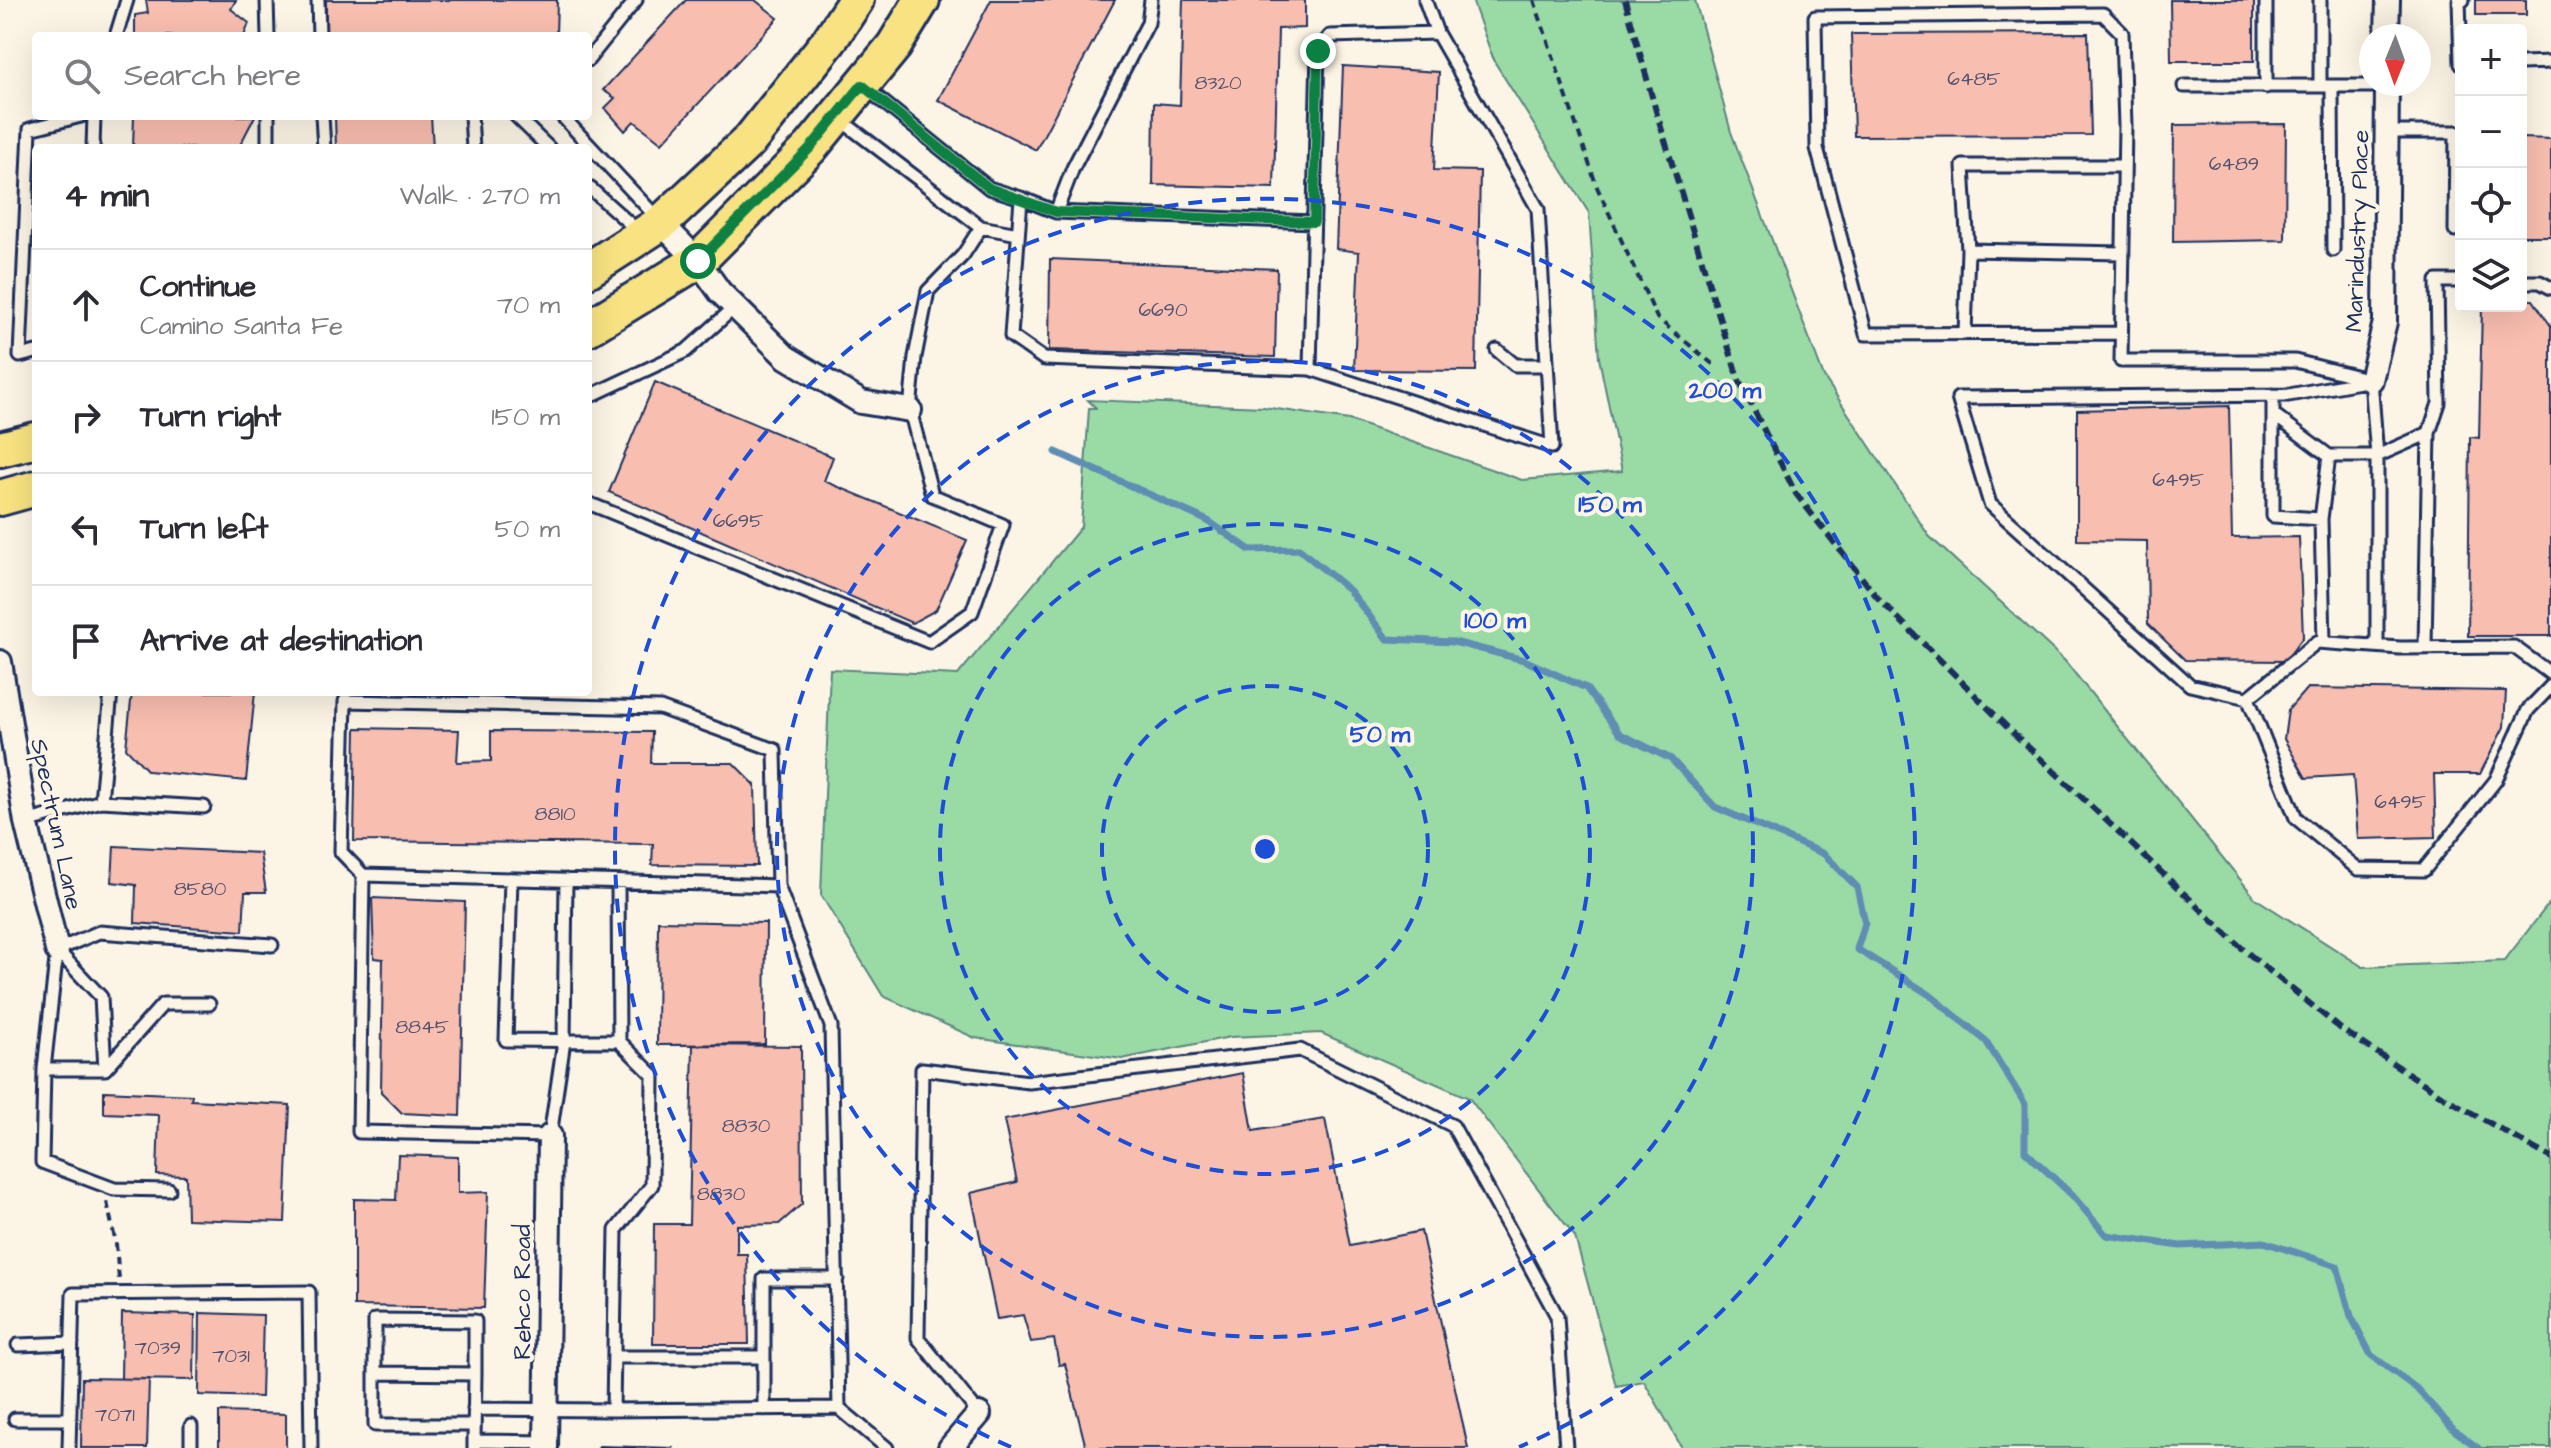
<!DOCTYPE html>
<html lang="en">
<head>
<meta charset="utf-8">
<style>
  :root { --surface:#fff; --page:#f2f2f3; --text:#2b2b33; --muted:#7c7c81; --line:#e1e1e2 }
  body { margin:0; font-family:"Architects Daughter",sans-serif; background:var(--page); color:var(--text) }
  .controls { position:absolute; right:24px; top:24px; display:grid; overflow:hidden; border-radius:8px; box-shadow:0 8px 32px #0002 }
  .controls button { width:72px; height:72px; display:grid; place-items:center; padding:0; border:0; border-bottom:2px solid var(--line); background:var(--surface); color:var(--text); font:40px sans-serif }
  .compass { position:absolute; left:2359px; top:24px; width:72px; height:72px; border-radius:50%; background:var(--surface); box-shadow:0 8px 32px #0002; rotate:181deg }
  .stop { position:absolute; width:24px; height:24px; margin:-18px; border:6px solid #0b8043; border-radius:50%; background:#fff }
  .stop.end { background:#0b8043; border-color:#fff; box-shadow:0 2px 8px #0008 }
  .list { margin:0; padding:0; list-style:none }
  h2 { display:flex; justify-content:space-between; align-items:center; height:104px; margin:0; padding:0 32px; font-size:34px }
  h2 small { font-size:26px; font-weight:400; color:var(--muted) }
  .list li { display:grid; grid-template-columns:52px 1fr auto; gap:24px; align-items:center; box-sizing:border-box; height:112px; padding:0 32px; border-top:2px solid var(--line) }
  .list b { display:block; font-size:30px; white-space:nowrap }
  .list p { margin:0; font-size:26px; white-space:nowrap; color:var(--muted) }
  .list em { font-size:26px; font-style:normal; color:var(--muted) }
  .icon { flex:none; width:44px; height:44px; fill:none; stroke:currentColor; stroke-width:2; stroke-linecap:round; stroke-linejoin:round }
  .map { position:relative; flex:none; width:2551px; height:1448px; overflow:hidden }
  .search { position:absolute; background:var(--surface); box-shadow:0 8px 32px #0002; left:32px; top:32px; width:560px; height:88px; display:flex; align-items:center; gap:20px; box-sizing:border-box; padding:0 28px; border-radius:8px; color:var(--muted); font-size:30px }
  .panel { position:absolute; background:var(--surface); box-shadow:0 8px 32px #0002; left:32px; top:144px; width:560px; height:552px; border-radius:8px }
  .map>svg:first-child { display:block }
  .green { fill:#9adaa4; stroke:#5a8481; stroke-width:2 }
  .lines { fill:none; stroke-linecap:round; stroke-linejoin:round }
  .stream { stroke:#5e8db3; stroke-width:7 }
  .building { fill:#f8beaf; stroke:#1b2f5e; stroke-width:2 }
  .service-casing { stroke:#1b2f5e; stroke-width:17 }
  .minor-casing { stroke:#1b2f5e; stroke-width:28 }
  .primary-casing { stroke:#1b2f5e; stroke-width:40 }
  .path { stroke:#1b2f5e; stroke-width:4; stroke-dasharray:8 6; stroke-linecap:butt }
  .service { stroke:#fcf5e5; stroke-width:11 }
  .minor { stroke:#fcf5e5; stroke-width:22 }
  .primary { stroke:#f8e281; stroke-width:34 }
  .rail { stroke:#1b2f5e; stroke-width:6; stroke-dasharray:12 6; stroke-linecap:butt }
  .route { stroke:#0b8043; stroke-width:10 }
  .ring { fill:none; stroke:#1d4ed8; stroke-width:4; stroke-dasharray:14 10 }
  .labels { text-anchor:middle; stroke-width:8; stroke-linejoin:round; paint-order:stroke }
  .number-label { font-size:20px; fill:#525372 }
  .street-label { font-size:24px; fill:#1b2f5e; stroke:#fcf5e5 }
  .centre { fill:#1d4ed8; stroke:#fcf5e5; stroke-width:4 }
  .ring-label { font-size:24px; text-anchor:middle; font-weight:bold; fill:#1d4ed8; stroke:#fcf5e5; stroke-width:8; stroke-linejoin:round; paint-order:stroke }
</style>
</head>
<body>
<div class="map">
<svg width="2551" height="1448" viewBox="0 0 2551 1448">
  <rect width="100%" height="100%" fill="#fcf5e5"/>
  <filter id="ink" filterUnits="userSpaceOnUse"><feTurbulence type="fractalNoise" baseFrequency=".0125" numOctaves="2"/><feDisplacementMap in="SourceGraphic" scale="16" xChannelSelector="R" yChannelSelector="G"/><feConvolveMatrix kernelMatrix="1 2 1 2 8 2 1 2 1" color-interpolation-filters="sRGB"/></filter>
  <g filter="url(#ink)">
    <path class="green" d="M1472,0H1695L1731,132L1824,377L1929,536L2065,661L2255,898L2363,967L2504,961L2551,901V1448H1682L1644,1381L1616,1386L1575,1237L1469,1098L1321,1033L1230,1037L1122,1059L975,1038L883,996L821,895L830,669L958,675L1081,527L1089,408H1096L1088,400L1264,407L1349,420L1522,480L1622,471L1599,358L1589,213L1494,61Z"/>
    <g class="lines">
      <path class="stream" d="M1056,452L1208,521L1250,550L1299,549L1350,591L1387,639L1454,642L1524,660L1586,688L1620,734L1671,759L1715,807L1824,854L1857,887L1865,923L1857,949L1930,995L1986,1041L2025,1104V1151L2072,1195L2106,1235L2180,1246L2264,1242L2337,1266L2351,1316L2371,1355L2416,1388L2454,1430L2478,1448"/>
    </g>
    <path class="building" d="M146,0H236L231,9L249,23L244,36H135V15L148,13Z
      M326,0H557L556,36H326Z
      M686,0H755L778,18L662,143L634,121L625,131L605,108L615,98L603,90Z
      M991,0H1115L1036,150L938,100Z
      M1183,0H1305V28L1278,29L1274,188L1153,185L1154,103L1180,105Z
      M2170,0H2254V61H2171Z
      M2476,0H2526V15H2476Z
      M2088,33L2091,135L1854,136L1851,34Z
      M1343,66L1439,72L1434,170L1480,171L1476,371L1354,370L1359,252L1336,249Z
      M134,116H255L240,145L246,148H133Z
      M335,116H431L433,148H336Z
      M2286,124L2285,240L2173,242L2174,125Z
      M2521,138L2551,139V236H2521Z
      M1050,259L1277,269L1275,357L1049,350Z
      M2521,300H2533L2551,326V636H2468L2470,437L2479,438L2482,306H2521Z
      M655,382L833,457L824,481L967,540L936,610L912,623L609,492Z
      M2229,406L2232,538L2299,537L2303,637L2285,661L2185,660L2148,624L2147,541L2077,540V410Z
      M2307,688L2506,691L2504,727L2480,774H2434L2436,837L2358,839L2353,775L2306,778L2284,739L2288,710Z
      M132,692H255L246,781L148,771L126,748Z
      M356,728L459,730L457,762L491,761V731L652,732L651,763H733L755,785L757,866L652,865L653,844L354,841Z
      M114,846L260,853L266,892H245L243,931L135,923L136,885L112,882Z
      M372,898L465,902L460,1116L402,1113L381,1092L383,959L374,958Z
      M658,921L766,923L765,1044L657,1045Z
      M693,1045L801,1046L802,1204L779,1224L737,1225V1254H747L749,1344H653L654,1224H689Z
      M1243,1073L1253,1131L1325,1119L1350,1246L1421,1231L1468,1448H1086L1065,1364L1059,1365L1054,1339L1031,1342L1023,1315L997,1319L971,1193L1017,1182L1004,1120Z
      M104,1091L192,1095L191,1100L290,1105L285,1222L187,1219L186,1176L157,1175L159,1115L104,1113Z
      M398,1155L458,1157V1193L488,1192L484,1308L354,1306V1199L396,1200Z
      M122,1313L195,1315L194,1380L121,1379Z
      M200,1313L263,1315L261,1397L199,1395Z
      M82,1378L149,1379L147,1448H81Z
      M219,1412L286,1414V1448H219Z
      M599,1446L674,1448H598Z"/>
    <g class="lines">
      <g class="service-casing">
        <path id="service" d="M267,0L268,36
          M318,0L319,36
          M1151,0L1148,23L1073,168L1056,212L1021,198L1011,336L1044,359L1310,369
          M1425,0L1437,33L1538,209L1552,447L1310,369L1318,51L1330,36L1437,33
          M116,36L127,0
          M588,60L636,0
          M2521,63L2551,62
          M2461,64L2459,0H2463
          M2184,86H2387
          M2320,86V0
          M2266,87V0
          M2332,87L2333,250
          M866,88L989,188L1021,198
          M268,116V148
          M322,116L324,148
          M471,116L473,148
          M516,116L549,148
          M562,116L660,221
          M838,118L981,227
          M2387,132H2456L2455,230
          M93,148L94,116
          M588,191L591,189L638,231
          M1056,212L1314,222
          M1968,250L1963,166H2124
          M2521,282H2540L2551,288
          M1965,333L1968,250L2122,253
          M2121,333L1866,334L1817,148L1815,17L2103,14L2122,33L2125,126L2121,361H2295L2371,380
          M1497,350L1515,365H1547
          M36,352L20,356L30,129L81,116
          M2371,380L2377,456L2429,433L2439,403L2437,281H2461
          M2366,381L2289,395L1958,398L1990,504L2190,685L2248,698L2296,818L2358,869L2424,870L2496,780L2528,710L2551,686
          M2273,395V516L2321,519L2324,642
          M588,397L686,351L735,307
          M2273,414L2329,456H2377V646
          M588,503L929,642L972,612L1003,525L932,495L910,410L915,357L928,291L963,255L981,227L1018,234
          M2321,519L2329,456
          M2425,647L2429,433
          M2248,698L2317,642L2400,648L2514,647L2551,674
          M101,801L111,692
          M26,822L101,801L204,807
          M363,875L359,1132L550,1136L564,1041L566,880
          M511,879L506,1040L619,1041L618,882
          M778,886L363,875L341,852L345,701L660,708L775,750L778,886L831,1026L839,1408L887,1448
          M57,950L101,997L105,1069H44L42,1162L114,1189L169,1190
          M57,950L99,932L272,945
          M619,1041L653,1075L652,1185L616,1230L613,1410L839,1408
          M44,1069L57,950
          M105,1069L163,1004H209
          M18,1345L72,1343
          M614,1357H764V1409
          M764,1357V1279H837
          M375,1373V1425H474
          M474,1409L613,1410
          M979,1414L918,1338L922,1069L1029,1082L1300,1050L1453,1126L1557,1316L1566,1448
          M15,1419H70
          M474,1441L475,1374L375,1373V1320L475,1321V1374
          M69,1448L73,1294L309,1292L311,1448
          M191,1448V1426
          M474,1448V1441L546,1442"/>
      </g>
      <g class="minor-casing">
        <path id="minor" d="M2387,36L2388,0
          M661,223L698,261L720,292L786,357L861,402L910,410
          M2371,380L2385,322L2387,84
          M0,662L26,822L57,950
          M546,1448L550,1136
          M950,1448L979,1414"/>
      </g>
      <g class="primary-casing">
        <path id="primary" d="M588,270L661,223L750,140L829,41L856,0
          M588,328L698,261L811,147L894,46L922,0
          M0,449L36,440
          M0,498L36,488"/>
      </g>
      <path class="path" d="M1534,0L1597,187L1657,318L1715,366
        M107,1202L116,1244L119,1280"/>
      <use href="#service" class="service"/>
      <use href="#minor" class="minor"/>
      <use href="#primary" class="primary"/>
      <path class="rail" d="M1625,0L1656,111L1738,378L1796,494L1877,597L2008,728L2244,950L2341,1029L2444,1097L2551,1158"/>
    </g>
  </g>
  <g class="lines" filter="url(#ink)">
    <path class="route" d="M698,261L811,147L862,85L989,188L1056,212L1314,222L1318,51"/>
  </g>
  <g class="ring">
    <circle cx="1265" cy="849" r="163"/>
    <circle cx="1265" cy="849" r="325"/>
    <circle cx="1265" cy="849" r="488"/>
    <path d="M1011 1447A650 650 0 1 1 1519 1447"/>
  </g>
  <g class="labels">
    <g class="number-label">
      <text x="1974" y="85">6485</text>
      <text x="1218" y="89">8320</text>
      <text x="2234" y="170">6489</text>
      <text x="1163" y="316">6690</text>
      <text x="2178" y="486">6495</text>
      <text x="738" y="527">6695</text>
      <text x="2400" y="808">6495</text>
      <text x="555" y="820">8810</text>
      <text x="200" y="895">8580</text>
      <text x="422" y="1033">8845</text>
      <text x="746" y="1132">8830</text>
      <text x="721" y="1200">8830</text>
      <text x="158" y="1354">7039</text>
      <text x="231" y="1362">7031</text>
      <text x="115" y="1421">7071</text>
    </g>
    <g class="street-label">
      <text transform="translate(2357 231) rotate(-88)" y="8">Marindustry Place</text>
      <text transform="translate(57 824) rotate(78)" y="8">Spectrum Lane</text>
      <text transform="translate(522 1292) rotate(-90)" y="8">Rehco Road</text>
    </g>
  </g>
  <circle cx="1265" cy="849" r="12" class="centre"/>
  <g class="ring-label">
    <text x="1725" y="398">200 m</text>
    <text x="1610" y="512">150 m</text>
    <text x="1495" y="628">100 m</text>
    <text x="1380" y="742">50 m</text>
  </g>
</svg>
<div class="controls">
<button>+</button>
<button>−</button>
<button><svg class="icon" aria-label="locate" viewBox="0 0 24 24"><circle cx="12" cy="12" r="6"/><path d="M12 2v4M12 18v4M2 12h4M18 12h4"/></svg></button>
<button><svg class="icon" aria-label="layers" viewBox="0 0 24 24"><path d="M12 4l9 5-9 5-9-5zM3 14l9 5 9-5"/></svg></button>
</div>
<svg class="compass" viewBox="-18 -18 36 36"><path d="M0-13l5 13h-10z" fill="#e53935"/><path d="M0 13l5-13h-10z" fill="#7c7c81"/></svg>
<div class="stop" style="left:698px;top:261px"></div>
<div class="stop end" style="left:1318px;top:51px"></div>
<div class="search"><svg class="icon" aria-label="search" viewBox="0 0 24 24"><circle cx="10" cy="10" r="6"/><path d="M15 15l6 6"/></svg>Search here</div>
<section class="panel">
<h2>4 min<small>Walk · 270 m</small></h2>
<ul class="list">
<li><svg class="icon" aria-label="ahead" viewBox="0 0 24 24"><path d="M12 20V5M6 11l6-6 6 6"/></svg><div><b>Continue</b><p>Camino Santa Fe</p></div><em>70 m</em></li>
<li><svg class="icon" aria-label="right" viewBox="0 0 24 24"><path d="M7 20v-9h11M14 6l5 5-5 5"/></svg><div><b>Turn right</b></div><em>150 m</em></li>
<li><svg class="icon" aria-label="left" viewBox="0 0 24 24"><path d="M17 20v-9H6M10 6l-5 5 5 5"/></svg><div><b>Turn left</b></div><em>50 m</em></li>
<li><svg class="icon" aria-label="arrive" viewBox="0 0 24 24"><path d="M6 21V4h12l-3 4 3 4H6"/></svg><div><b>Arrive at destination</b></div></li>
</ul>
</section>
</div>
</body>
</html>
